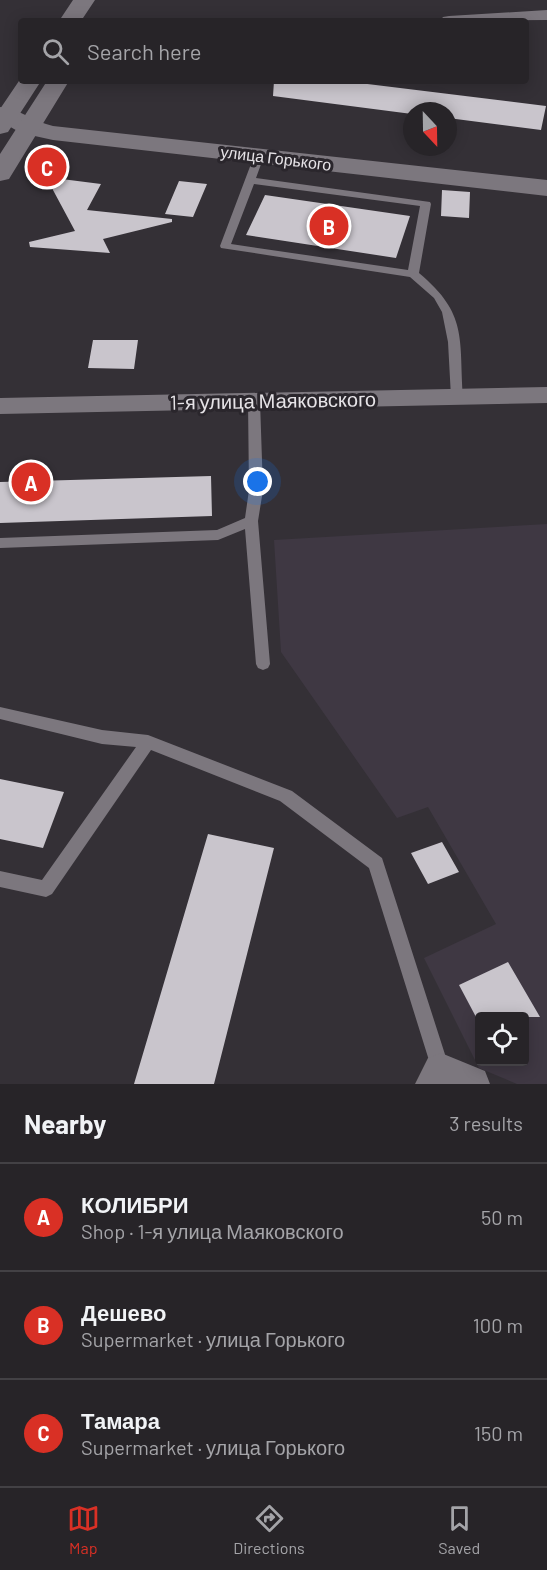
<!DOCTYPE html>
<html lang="en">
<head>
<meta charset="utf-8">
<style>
  :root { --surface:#272428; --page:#2f2c30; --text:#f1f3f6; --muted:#a4a4a8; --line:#434145; --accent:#d93025 }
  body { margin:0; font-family:Barlow,sans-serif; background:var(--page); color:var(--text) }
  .controls { position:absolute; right:18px; bottom:18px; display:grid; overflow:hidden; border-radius:6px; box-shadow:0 3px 15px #0003 }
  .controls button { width:54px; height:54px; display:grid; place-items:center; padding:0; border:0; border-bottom:2px solid var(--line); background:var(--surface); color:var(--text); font:30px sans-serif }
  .compass { position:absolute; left:403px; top:102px; width:54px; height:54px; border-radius:50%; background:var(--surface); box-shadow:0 3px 15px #0003; rotate:158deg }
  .you { position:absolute; left:258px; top:482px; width:21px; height:21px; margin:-15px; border:4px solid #fff; border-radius:50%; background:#1a73e8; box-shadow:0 0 0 9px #1a73e833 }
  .badge { display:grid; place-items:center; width:39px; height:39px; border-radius:50%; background:var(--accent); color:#fff; font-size:20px; font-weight:700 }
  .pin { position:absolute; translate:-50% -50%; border:3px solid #fff; box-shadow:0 2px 6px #0006 }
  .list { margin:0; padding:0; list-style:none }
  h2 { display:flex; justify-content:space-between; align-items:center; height:78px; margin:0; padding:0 24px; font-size:26px }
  h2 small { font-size:20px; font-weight:400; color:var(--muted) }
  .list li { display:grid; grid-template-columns:39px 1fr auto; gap:18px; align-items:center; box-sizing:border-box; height:108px; padding:0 24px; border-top:2px solid var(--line) }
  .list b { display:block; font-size:22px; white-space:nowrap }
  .list p { margin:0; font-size:20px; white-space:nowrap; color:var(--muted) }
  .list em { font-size:20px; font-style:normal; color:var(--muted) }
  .icon { flex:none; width:33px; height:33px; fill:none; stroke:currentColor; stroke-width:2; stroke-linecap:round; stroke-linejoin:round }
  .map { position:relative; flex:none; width:547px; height:1084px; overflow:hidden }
  .search { position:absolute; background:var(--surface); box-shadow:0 3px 15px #0003; left:18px; right:18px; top:18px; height:66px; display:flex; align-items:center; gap:15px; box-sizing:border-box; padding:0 21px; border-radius:6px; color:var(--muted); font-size:22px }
  .sheet { height:402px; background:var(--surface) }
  nav { display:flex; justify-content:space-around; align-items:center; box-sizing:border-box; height:84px; border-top:2px solid var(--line); background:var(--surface); font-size:16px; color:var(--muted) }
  nav a { display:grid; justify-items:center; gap:3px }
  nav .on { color:var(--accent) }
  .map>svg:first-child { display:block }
  .built { fill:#3f3843; fill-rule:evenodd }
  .building { fill:#c9c5cc }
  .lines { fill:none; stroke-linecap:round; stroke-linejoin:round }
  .service { fill:#7c777e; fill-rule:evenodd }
  .minor { fill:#7c777e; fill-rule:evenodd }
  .tertiary { fill:#7c777e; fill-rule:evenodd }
  .secondary { fill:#7c777e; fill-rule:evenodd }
  .labels { text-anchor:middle; stroke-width:6; stroke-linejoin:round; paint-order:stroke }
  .far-street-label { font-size:16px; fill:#e6e3e7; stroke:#2a262c }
  .street-label { font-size:20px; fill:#e6e3e7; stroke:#2a262c }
</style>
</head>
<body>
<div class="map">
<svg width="547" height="1084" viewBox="0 0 547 1084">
  <rect width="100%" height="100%" fill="#343036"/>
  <path class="built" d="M547,524V1084H517L479,1068L424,958L496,924L428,807L397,818L281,652L274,540ZM480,1017H524V1062H480Z"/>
  <path class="building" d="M274,81H343L546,106L541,130L448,118V111H412V114L273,96Z
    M46,177L101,184L87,210L172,219V222L103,239L110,253L30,247L29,242L75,231Z
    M179,181L207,184L193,217L165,214Z
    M442,190L470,192L469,218L441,216Z
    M265,195L410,216L396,258L246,235Z
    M93,340H138L134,369L88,368Z
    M211,476L212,516L0,523V482Z
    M0,779L64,792L43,848L0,839Z
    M208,834L274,848L214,1084H134Z
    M442,842L459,872L428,884L411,853Z
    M508,962L540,1017H476L459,985Z"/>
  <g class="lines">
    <path class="service" d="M259,153L264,156L256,178L430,202L431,204L419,273C468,314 459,338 463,397L461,400L457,401L451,397L448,342L442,312L434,298L410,277L221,248L220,246L254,156ZM254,184L420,206L408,270L231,244Z
      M254,397L260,401L263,490L258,521L270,664L268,668L263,670L258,668L256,664L245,529L218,540L0,548V538L217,530L245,518L249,490L248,401Z
      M0,707L102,730L148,735L292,791L382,858L450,1070L447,1076L441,1079L435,1076L432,1070L369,868L280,801L151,750L52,894L46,897L0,887V871L42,880L136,747L102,744L0,719Z"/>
    <path class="minor" d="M547,10V20L440,21L443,17L449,16Z
      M547,387V403L0,414V398Z
      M441,1053L485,1071L490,1084H415L428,1058Z"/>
    <path class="tertiary" d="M0,107C20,109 34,122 53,126L547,180V196L53,140L21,133L0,121Z"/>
    <path class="secondary" d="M73,0H95L81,21H59Z
      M21,78V81H41L8,132L0,134V109Z
      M47,81H69L9,179L0,181V154Z"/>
  </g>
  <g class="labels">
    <g class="far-street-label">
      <text transform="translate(276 158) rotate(7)" y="6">улица Горького</text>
    </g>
    <g class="street-label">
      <text transform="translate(273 401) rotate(-1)" y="7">1-я улица Маяковского</text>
    </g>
  </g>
</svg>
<div class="controls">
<button><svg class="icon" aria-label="locate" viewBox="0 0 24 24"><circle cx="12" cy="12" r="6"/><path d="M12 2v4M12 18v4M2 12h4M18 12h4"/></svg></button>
</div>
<svg class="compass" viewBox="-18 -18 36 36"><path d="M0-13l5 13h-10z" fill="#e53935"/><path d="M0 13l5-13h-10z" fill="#a4a4a8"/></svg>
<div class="you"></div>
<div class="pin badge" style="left:31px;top:482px">A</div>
<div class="pin badge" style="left:329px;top:226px">B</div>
<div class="pin badge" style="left:47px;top:167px">C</div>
<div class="search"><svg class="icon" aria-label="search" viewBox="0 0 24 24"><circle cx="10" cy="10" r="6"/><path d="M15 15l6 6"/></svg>Search here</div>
</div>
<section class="sheet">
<h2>Nearby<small>3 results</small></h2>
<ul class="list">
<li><span class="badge">A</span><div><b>КОЛИБРИ</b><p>Shop · 1-я улица Маяковского</p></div><em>50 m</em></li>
<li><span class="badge">B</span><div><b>Дешево</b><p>Supermarket · улица Горького</p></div><em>100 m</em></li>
<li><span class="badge">C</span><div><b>Тамара</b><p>Supermarket · улица Горького</p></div><em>150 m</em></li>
</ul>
</section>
<nav>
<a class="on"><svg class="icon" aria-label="map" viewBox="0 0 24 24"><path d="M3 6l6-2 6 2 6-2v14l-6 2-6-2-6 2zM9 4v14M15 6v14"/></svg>Map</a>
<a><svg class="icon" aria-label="directions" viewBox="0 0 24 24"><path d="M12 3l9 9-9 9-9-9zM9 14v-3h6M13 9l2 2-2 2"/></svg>Directions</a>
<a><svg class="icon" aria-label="saved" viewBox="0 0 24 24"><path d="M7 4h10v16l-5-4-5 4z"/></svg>Saved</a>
</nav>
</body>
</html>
